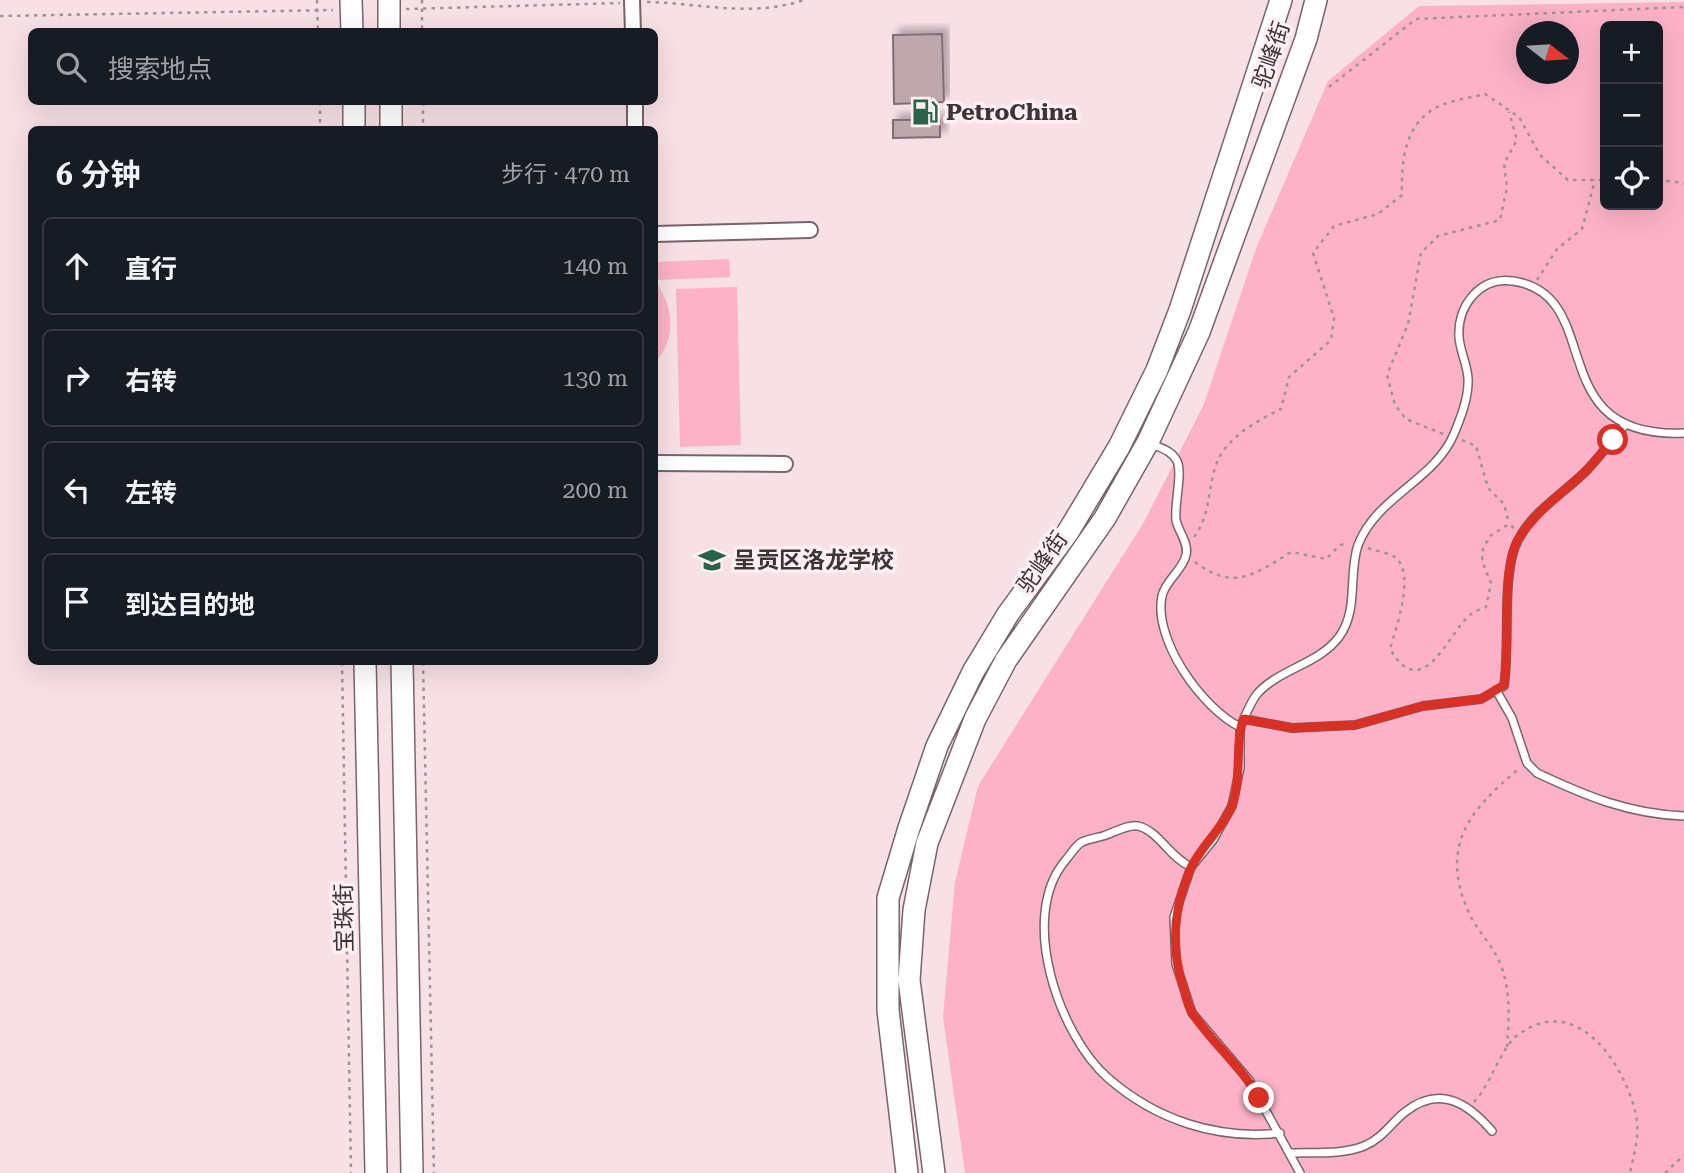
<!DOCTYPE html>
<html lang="zh">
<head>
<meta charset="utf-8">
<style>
  :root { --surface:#171b24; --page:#242831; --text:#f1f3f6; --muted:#9ea1a6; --line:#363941 }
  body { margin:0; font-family:"Roboto Serif","Noto Sans SC",serif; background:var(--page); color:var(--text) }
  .controls { position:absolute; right:21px; top:21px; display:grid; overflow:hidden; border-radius:10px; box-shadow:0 7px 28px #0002 }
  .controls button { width:63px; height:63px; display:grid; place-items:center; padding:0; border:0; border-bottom:2px solid var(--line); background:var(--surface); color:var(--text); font:35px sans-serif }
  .compass { position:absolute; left:1516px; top:21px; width:63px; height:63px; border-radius:50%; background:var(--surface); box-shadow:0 7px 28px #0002; rotate:107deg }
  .stop { position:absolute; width:21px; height:21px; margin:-16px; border:5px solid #d93025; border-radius:50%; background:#fff }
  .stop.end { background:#d93025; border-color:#fff; box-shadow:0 2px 7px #0008 }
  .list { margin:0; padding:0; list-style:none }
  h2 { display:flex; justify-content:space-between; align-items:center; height:91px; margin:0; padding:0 28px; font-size:30px }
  h2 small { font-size:23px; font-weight:400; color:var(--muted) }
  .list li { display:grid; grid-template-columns:46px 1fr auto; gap:21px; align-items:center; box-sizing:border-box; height:98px; margin:0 14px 14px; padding:0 14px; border:2px solid var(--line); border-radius:10px }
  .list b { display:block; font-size:26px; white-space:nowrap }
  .list em { font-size:23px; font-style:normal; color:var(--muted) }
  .icon { flex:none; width:38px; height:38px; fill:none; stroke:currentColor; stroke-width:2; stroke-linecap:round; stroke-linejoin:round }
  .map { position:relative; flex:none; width:1684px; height:1173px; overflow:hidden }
  .search { position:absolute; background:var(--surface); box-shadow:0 7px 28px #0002; left:28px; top:28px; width:630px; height:77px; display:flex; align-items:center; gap:18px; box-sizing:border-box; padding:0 24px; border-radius:10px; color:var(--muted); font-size:26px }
  .panel { position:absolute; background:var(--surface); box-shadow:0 7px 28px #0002; left:28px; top:126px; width:630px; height:539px; border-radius:10px }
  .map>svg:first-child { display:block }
  .green { fill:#fdb2c8; fill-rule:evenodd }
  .building { fill:#bea8ae; stroke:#816d72; stroke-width:2; filter:url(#shadow) }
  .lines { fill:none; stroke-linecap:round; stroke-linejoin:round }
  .lane-casing { stroke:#786469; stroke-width:10 }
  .street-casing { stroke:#786469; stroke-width:18 }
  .secondary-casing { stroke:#786469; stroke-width:24 }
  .path { stroke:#a29195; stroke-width:2.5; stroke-dasharray:3.5 5; stroke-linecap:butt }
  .lane { stroke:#fff; stroke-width:7 }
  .street { stroke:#fff; stroke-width:14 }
  .secondary { stroke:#fff; stroke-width:21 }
  .route { stroke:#d93025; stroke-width:9 }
  .labels { text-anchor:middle; stroke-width:7; stroke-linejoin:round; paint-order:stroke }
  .street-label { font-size:23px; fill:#3d3436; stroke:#fef0f3 }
  .poi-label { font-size:23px; font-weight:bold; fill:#3d3436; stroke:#fef0f3; text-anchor:start }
</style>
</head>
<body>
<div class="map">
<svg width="1684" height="1173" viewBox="0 0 1684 1173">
  <defs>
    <filter id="shadow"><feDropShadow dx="6" dy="-6" stdDeviation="3.5" flood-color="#0004"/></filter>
  </defs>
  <rect width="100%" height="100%" fill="#f7e0e6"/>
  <path class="green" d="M1684,2V1173H965L943,1017L955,882L978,786L1144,522L1204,404L1257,246L1328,81L1419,6ZM1605,26H1658V205H1605ZM1526,32H1568V74H1526Z
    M729,259L730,277L655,280V262Z
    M655,281C674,307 677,338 655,363Z
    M737,287L741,445L680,447L676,289Z"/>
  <path class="building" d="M942,34L944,102L894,104L893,35Z
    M893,120H940V137L893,138Z"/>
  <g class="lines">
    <g class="lane-casing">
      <path id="lane" d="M1152,444C1161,448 1172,451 1177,461C1183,473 1174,504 1176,520C1178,531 1189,543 1186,555C1183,570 1165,581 1162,596C1153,640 1202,708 1240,727V768L1232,806L1213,840L1191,867L1174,917L1176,964L1192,1013L1249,1080L1300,1173
        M1496,690L1512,718L1527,763L1537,773C1586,796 1629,814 1684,816
        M1244,719L1292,728L1355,725L1423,706L1481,699L1504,686C1510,646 1502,582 1515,547C1528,513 1564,494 1588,469C1601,455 1613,439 1626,424
        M1240,727C1245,717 1250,703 1257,694C1279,669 1319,664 1339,637C1359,610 1348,574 1358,545C1377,496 1434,481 1454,434C1461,417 1469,397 1468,378C1467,364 1460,351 1459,337C1457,306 1480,276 1513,281C1608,295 1539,439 1684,433
        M1191,867C1169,857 1159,831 1138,826C1128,824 1113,833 1103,836C1096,838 1088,839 1082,842C1076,845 1070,855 1065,861C1018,917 1059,1035 1108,1078C1156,1120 1217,1140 1280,1133
        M1289,1153C1313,1152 1342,1155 1364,1146C1382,1139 1391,1123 1405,1112C1439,1085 1467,1102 1492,1131"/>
    </g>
    <g class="street-casing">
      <path id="street" d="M632,0L633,32
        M635,102V130
        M654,234L810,230
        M654,463L785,464"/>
    </g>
    <g class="secondary-casing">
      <path id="secondary" d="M351,0L352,32
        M389,0V32
        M354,102V130
        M391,102V130
        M365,662L376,1173
        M402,662L412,1173
        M907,1173L888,1010V898L909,828L937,746L973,672L1008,614L1068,532L1119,447L1157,370L1180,310L1281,0
        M934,1173L909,980L914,910L927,843L975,719L1006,660L1105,518L1148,442L1199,332L1306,39L1316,0"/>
    </g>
    <path class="path" d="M317,0L318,32
      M422,0V32
      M647,2C701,3 750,18 804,0
      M406,9L620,3
      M0,16L333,10
      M1329,87L1416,19L1684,7
      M320,102V130
      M423,102V130
      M1658,180L1684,183
      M1537,280L1557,249L1582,229L1595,180
      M1443,434L1406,419L1395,405L1387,375L1408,324L1421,253L1438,236L1500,220L1507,187L1504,164L1517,140L1509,112
      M1462,440L1476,446L1488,488L1504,504L1509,524
      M1194,537C1211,515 1207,490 1216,465C1225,438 1258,420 1281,409L1289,377L1331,340L1334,318L1313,253L1334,226L1378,214L1402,195C1401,163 1404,124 1437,107C1451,100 1470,98 1485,94L1519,117L1540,155L1568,180H1605
      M1368,548C1376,551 1389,553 1395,557C1416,573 1396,628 1390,649C1423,705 1447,634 1471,614C1475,611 1481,609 1486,607L1491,583L1482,561L1483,549L1490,536L1509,524L1514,528
      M1195,562C1233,591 1254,575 1291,552L1326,559L1340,545L1348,544
      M342,662L351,1173
      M423,662L434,1173
      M1507,1047C1509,1019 1511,990 1500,963C1492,944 1477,931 1469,913C1439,846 1469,810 1520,768
      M1474,1102C1492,1083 1500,1048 1518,1035C1576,991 1625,1064 1636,1115C1640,1134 1634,1154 1630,1173
      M1665,1173L1684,1155"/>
    <use href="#lane" class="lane"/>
    <use href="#street" class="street"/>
    <use href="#secondary" class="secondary"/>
  </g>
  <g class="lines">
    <path class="route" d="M1259,1098C1241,1066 1213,1044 1193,1014C1188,1007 1186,997 1184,989C1170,948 1173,910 1190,870C1198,850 1221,830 1231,808C1243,780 1234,739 1244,719L1292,728L1355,725L1423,706L1481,699L1504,685C1510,647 1502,579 1515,546C1529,515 1561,495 1585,472C1595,462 1604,450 1613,440"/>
  </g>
  <defs>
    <g id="fuel-bare" transform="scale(2.1)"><path d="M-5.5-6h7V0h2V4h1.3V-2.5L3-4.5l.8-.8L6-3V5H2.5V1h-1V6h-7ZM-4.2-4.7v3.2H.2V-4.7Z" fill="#29634c" stroke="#fef0f3" stroke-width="2.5" paint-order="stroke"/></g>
    <g id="school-bare" transform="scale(2.1)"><path d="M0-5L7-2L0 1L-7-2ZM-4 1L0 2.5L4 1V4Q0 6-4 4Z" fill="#29634c" stroke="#fef0f3" stroke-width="2.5" paint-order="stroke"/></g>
  </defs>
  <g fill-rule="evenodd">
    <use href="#fuel-bare" x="925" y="112"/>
    <use href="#school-bare" x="712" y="560"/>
  </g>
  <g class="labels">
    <g class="street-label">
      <text transform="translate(1271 55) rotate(-71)" y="8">驼峰街</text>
      <text transform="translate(1042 562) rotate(-55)" y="8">驼峰街</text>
      <text transform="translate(344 918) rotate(-91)" y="8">宝珠街</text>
    </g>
    <g class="poi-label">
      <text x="946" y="120">PetroChina</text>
      <text x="733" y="568">呈贡区洛龙学校</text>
    </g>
  </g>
</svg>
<div class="controls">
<button>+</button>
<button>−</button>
<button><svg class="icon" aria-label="locate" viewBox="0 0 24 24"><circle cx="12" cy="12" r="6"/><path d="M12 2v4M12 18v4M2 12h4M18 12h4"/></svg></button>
</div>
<svg class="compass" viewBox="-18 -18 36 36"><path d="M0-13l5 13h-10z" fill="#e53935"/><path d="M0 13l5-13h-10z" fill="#9ea1a6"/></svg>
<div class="stop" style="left:1613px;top:440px"></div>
<div class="stop end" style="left:1259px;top:1098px"></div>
<div class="search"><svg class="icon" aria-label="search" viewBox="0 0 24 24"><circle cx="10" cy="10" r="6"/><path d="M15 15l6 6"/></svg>搜索地点</div>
<section class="panel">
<h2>6 分钟<small>步行 · 470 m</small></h2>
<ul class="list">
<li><svg class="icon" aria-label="ahead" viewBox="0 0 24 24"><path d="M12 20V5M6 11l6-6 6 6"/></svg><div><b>直行</b></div><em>140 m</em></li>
<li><svg class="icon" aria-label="right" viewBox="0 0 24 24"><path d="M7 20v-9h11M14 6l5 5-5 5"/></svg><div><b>右转</b></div><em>130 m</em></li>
<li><svg class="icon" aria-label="left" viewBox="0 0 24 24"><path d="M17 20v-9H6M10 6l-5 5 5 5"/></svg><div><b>左转</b></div><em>200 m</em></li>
<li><svg class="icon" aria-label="arrive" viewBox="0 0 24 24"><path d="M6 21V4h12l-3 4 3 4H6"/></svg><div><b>到达目的地</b></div></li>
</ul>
</section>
</div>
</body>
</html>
